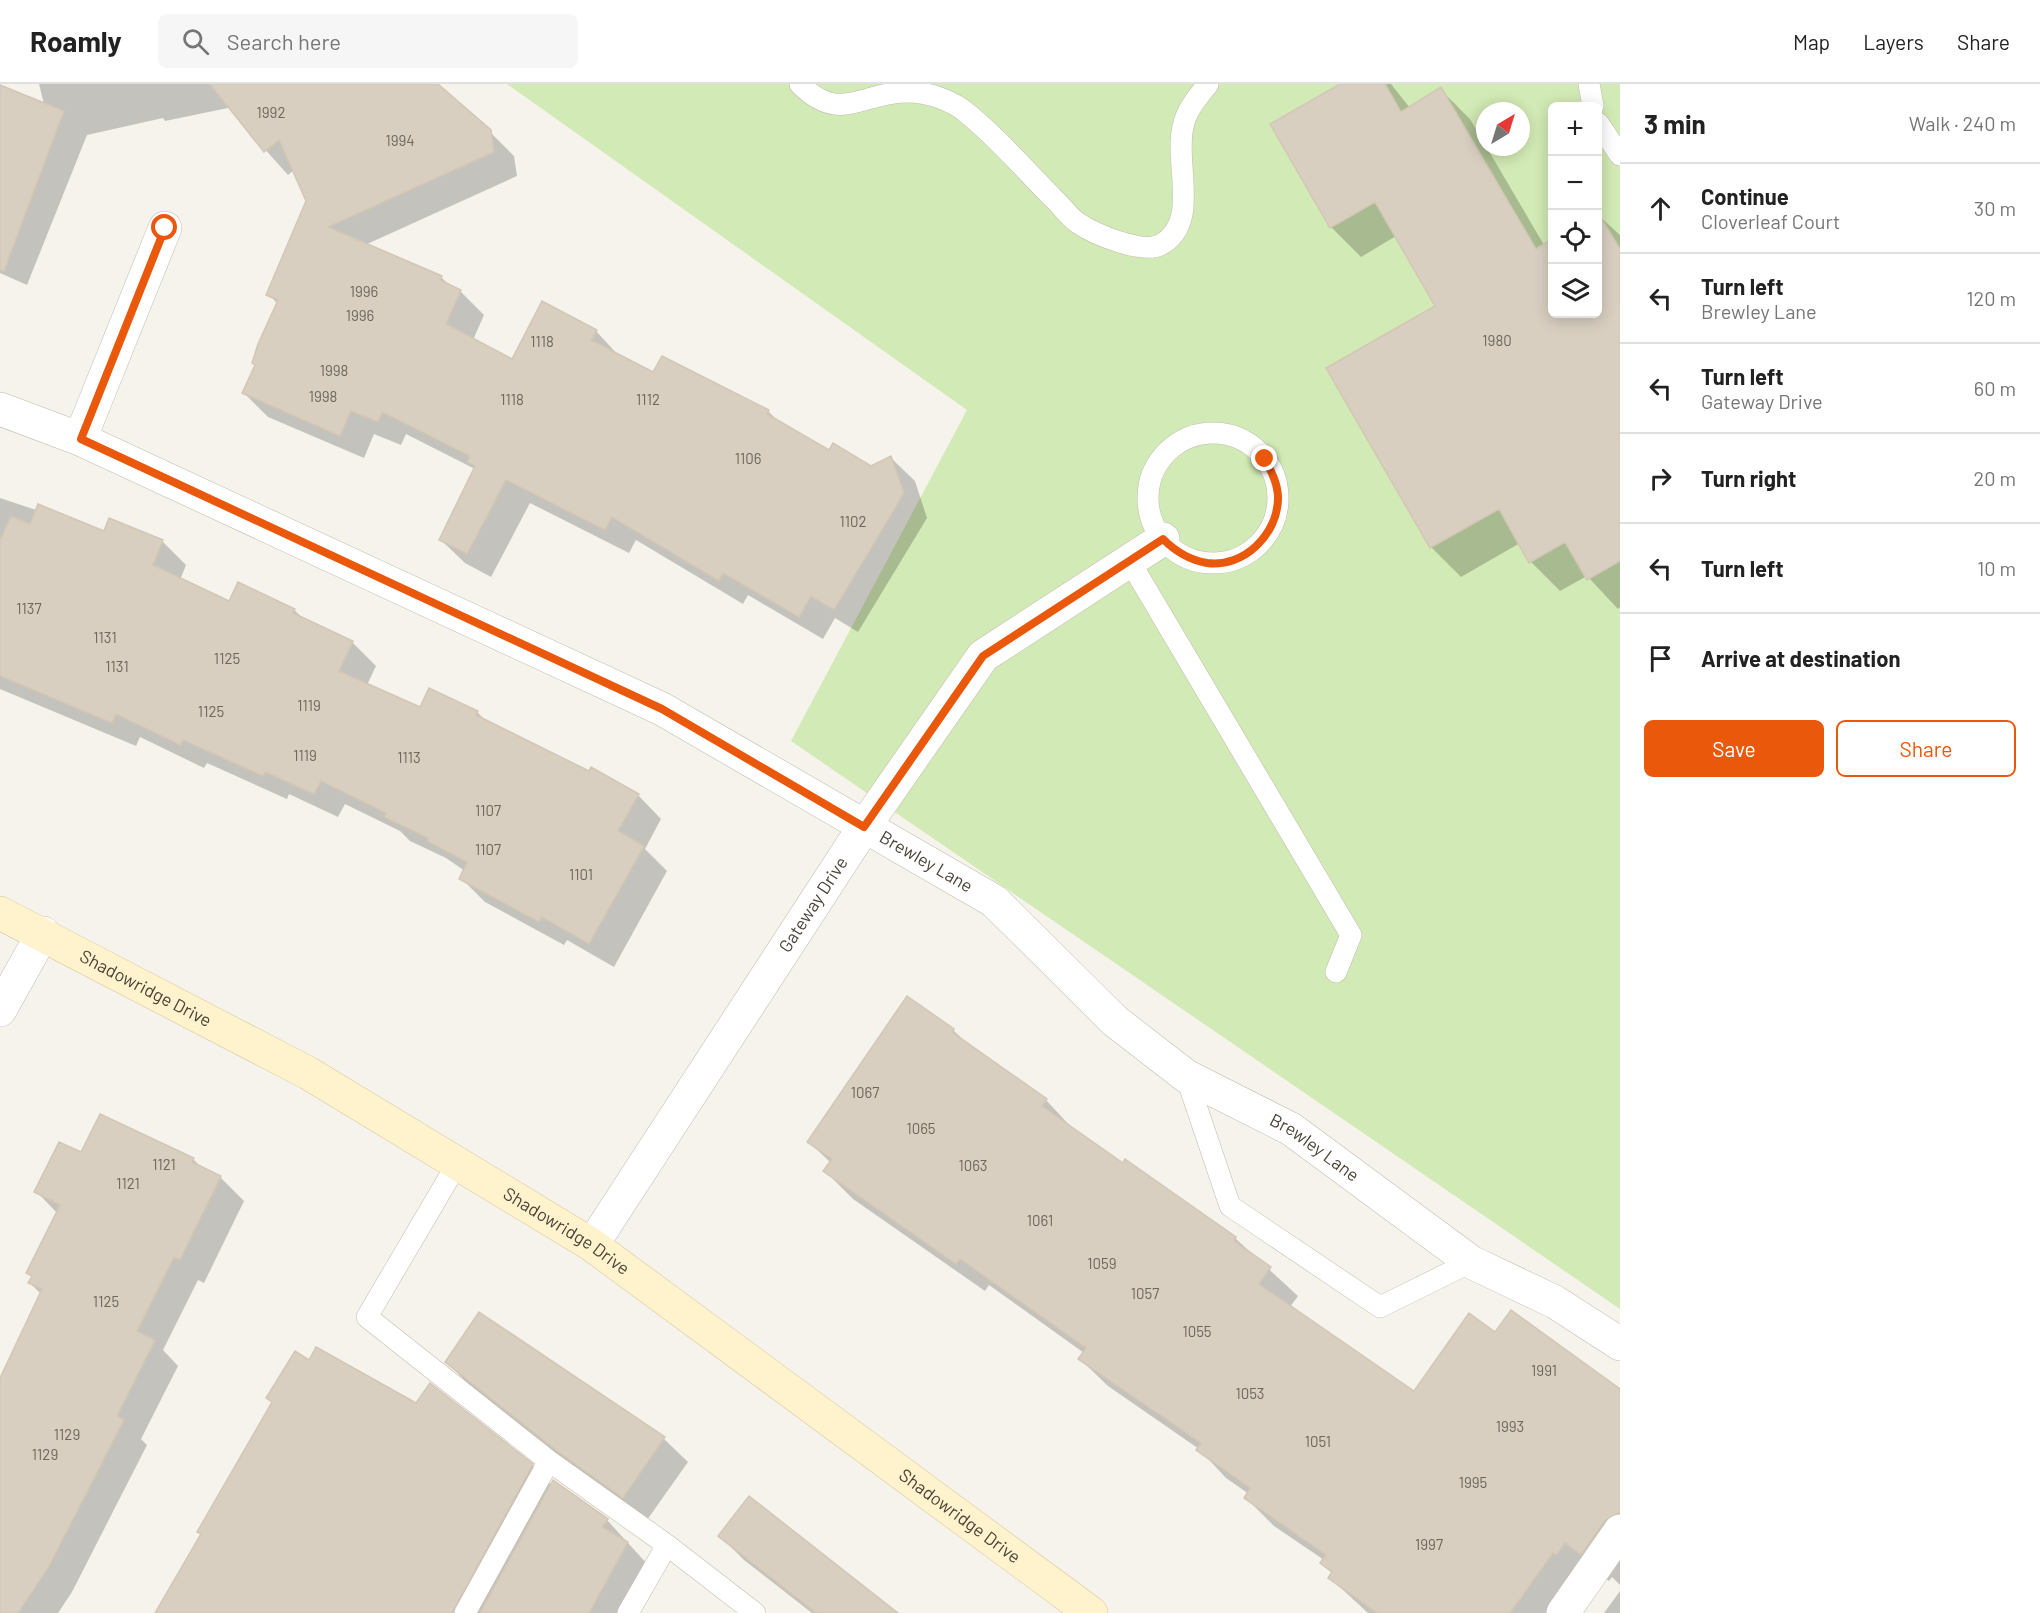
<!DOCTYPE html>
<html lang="en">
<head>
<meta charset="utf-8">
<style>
  :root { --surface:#fff; --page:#f6f6f6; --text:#222; --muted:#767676; --line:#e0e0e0; --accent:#ea580c }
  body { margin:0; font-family:Barlow,sans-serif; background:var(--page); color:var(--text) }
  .controls { position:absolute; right:18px; top:18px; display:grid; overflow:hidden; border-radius:9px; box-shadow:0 3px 15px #0003 }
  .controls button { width:54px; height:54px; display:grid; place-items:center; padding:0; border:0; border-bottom:2px solid var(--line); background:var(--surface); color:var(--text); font:30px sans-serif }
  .compass { position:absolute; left:1476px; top:18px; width:54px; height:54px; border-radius:50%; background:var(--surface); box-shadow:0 3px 15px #0003; rotate:38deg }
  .stop { position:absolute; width:18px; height:18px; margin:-14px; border:4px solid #ea580c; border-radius:50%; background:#fff }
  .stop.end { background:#ea580c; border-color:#fff; box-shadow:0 2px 6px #0008 }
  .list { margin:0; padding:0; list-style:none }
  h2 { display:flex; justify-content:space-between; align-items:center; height:78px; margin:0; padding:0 24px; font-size:26px }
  h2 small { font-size:20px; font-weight:400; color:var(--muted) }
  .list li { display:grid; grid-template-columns:39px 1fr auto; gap:18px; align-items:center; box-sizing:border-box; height:90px; padding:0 24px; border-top:2px solid var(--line) }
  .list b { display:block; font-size:22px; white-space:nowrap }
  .list p { margin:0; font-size:20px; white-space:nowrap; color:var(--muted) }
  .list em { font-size:20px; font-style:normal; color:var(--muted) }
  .actions { display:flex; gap:12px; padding:18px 24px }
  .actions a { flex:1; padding:14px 0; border:2px solid var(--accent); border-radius:9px; text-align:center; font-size:21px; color:var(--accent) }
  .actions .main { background:var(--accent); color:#fff }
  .icon { flex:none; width:33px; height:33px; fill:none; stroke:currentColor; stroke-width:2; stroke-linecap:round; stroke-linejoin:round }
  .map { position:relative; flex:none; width:1620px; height:1529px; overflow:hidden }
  header { display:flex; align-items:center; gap:36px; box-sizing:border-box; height:84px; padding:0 30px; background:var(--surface); border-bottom:2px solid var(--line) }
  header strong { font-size:28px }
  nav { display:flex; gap:33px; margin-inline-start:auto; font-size:21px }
  .search { width:420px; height:54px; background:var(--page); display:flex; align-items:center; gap:15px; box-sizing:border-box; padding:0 21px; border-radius:9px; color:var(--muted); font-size:22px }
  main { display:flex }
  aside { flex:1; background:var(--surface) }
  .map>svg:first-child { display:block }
  .grass { fill:#d2eab5; fill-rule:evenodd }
  .shadow { fill:#0003 }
  .building { fill:#d8cfc1; stroke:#d3c7b4; stroke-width:1.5 }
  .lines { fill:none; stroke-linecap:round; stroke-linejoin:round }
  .service-casing { stroke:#c2bbae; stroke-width:22 }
  .minor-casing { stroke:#c2bbae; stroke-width:34 }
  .secondary-casing { stroke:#d6c79b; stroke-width:34 }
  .service { stroke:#fff; stroke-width:21 }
  .minor { stroke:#fff; stroke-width:33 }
  .secondary { stroke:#fff3cd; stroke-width:33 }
  .route { stroke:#ea580c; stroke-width:8 }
  .labels { text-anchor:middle; stroke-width:5; stroke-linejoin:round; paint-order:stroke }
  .number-label { font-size:15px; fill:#6e675b }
  .street-label { font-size:18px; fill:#4b4439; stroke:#fff }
</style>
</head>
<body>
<header>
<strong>Roamly</strong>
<div class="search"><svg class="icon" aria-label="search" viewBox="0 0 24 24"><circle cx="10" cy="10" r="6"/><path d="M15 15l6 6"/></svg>Search here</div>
<nav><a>Map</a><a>Layers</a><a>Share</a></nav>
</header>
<main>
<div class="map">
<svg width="1620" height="1529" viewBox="0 0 1620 1529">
  <rect width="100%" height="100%" fill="#f6f3ec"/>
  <path class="grass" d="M507,0H1620V1225L791,657L967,326ZM1552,22H1598V230H1552ZM1485,27H1521V63H1485Z"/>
  <path class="shadow" d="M39,0H429L490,48L514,72L517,92L365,161L441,193L451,203L460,207L484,231L473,256L513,277L596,247L619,272L654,290L768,327L782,341L830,368L871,384L891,374L915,397L927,434L858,548L835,534L823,555L748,511L743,520L636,456L629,469L530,419L491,493L465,479L441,456L475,385L406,350L401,361L374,350L364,374L268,333L244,309L278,220L268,210L308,117L294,86L288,91L228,24L165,37L163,34L87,51L27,201L0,189V3L44,20Z
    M1343,0H1391L1410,24L1440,5L1470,35L1544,161L1552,157V230H1598V131L1620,151V523L1618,525L1587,492L1560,507L1531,478L1520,459L1461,493L1431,463L1328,284L1437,223L1396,152L1361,173L1331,143Z
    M0,414L105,449L110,436L162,457L186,481L180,496L229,519L294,526L305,536L352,558L376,582L367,601L421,625L430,606L477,628L488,639L638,711L661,735L645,765L667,787L614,883L567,856L564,861L485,818L461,794L465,787L446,774L410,757L400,747L345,720L338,733L289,710L287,715L207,679L204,684L140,653L136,662L0,605Z
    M953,946L970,962L1046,1016L1073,1045L1123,1081L1125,1077L1235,1154L1298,1212L1290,1223L1414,1309L1496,1250L1620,1305V1501L1612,1493L1609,1497L1594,1485L1558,1529H1368L1330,1494L1333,1490L1322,1479L1324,1476L1274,1442L1246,1414L1249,1410L1226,1394L1199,1365L1108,1302L1080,1275L1084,1269L989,1201L985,1207L853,1115L825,1087L831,1079L809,1058Z
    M81,1070L193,1075L203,1085L220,1093L244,1117L204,1199L198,1196L163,1266L178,1282L141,1355L147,1361L72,1508L58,1529H0V1296L41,1210L30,1199L33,1194L28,1189L57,1129L36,1107Z
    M309,1278L416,1321L532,1381L552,1402L607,1436L649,1482L623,1529H163L202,1451L199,1448Z
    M447,1278L664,1355L688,1378L647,1436L582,1390L470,1302Z
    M720,1452L893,1529H812L744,1476Z
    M1620,1507V1529H1604Z"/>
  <path class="building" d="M210,0H438L491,46L494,68L328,143L442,192L440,196L461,206L446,240L512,275L542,217L597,246L591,256L653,288L662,272L769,326L767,330L829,366L833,359L871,382L891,372L904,409L834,526L811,512L799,533L723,489L719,497L612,433L605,446L506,396L467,470L439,456L475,382L467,378L470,372L382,328L378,338L351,327L340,352L242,309L255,281L252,279L258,260L278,216L266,211L306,117L279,56L264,68Z
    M1340,0H1385L1401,28L1441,3L1536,165L1552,155V230H1598V129L1620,165V477L1587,496L1565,458L1529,479L1499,425L1430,464L1326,284L1435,222L1375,118L1330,144L1270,40Z
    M0,1L64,27L4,187L0,186Z
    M38,420L104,447L109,434L163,456L153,481L229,517L238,498L295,525L293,529L353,557L339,587L420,623L429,604L478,627L476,631L589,687L591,683L639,710L618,747L644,762L589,860L542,833L539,838L459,795L467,778L427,757L428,754L384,733L386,729L321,697L314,710L265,688L263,692L183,656L180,661L116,630L112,639L0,592V456L11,432L30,440Z
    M907,912L954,945L952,948L1047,1015L1042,1022L1123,1079L1125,1075L1236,1153L1234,1157L1271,1183L1259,1200L1414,1307L1469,1229L1495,1248L1511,1226L1620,1305V1429L1605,1436L1581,1471L1565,1459L1556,1471L1553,1469L1510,1529H1377L1328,1494L1332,1488L1320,1479L1326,1471L1244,1414L1250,1404L1196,1366L1201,1359L1078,1275L1086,1264L960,1175L956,1180L823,1087L832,1075L807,1058Z
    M100,1030L194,1074L192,1078L221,1092L180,1176L174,1173L137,1247L155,1256L117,1332L124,1336L48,1484L18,1529H0V1294L42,1205L28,1199L32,1192L26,1189L60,1121L34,1108L59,1058L81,1068Z
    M479,1228L665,1353L623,1414L557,1367L445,1278Z
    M316,1263L416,1319L430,1299L533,1380L452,1529H155L201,1450L197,1448L272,1318L266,1314L295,1267L309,1276Z
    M553,1396L608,1435L602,1443L628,1458L589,1529H480Z
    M749,1412L898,1529H816L718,1452Z"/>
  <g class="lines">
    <g class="service-casing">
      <path id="service" d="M800,0C839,40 861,9 905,8C926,7 952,16 968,30C999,55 1024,85 1052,113C1061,121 1069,133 1078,139C1094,150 1142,170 1160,161C1201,140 1174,79 1183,43C1186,26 1198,13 1208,0
        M1589,0L1593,22
        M1598,39L1620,71
        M1148 414a65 65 0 1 1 130 0a65 65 0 1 1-130 0Z
        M1129,476L1351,851L1336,888
        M1186,992L1230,1122L1380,1223L1471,1178
        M457,1080L367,1233L549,1377L667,1461L755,1529
        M465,1529L549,1377
        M628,1529L667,1461"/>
    </g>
    <g class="minor-casing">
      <g id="minor">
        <path id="s1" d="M0,325L80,355L662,625L994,817L1115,937L1186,992L1291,1045L1471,1178L1555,1218L1620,1260"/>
        <path d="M80,355L165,144"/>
        <path d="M0,926L43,849"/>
        <path id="s2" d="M592,1161L864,743L983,572L1163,455"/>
        <path d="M1563,1529L1620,1447"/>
      </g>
    </g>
    <g class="secondary-casing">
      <g id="secondary">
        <path id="s3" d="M0,829L308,989L592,1161L1091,1529"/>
      </g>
    </g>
    <use href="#service" class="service"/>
    <use href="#minor" class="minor"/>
    <use href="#secondary" class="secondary"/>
  </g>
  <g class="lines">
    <path class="route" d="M165,144L81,355L662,625L864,743L983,572L1163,455C1175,467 1189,476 1207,479C1244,484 1278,450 1278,414C1278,400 1271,387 1265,375"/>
  </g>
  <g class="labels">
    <g class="number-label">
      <text x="271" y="34">1992</text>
      <text x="400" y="62">1994</text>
      <text x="364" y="213">1996</text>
      <text x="360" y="237">1996</text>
      <text x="1497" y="262">1980</text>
      <text x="542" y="263">1118</text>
      <text x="334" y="292">1998</text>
      <text x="323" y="318">1998</text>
      <text x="512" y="321">1118</text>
      <text x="648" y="321">1112</text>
      <text x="748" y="380">1106</text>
      <text x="853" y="443">1102</text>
      <text x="29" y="530">1137</text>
      <text x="105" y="559">1131</text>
      <text x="227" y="580">1125</text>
      <text x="117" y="588">1131</text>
      <text x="309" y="627">1119</text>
      <text x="211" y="633">1125</text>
      <text x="305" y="677">1119</text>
      <text x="409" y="679">1113</text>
      <text x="488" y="732">1107</text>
      <text x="488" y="771">1107</text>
      <text x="581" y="796">1101</text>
      <text x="865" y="1014">1067</text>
      <text x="921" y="1050">1065</text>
      <text x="164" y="1086">1121</text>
      <text x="973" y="1087">1063</text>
      <text x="128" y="1105">1121</text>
      <text x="1040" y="1142">1061</text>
      <text x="1102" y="1185">1059</text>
      <text x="1145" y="1215">1057</text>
      <text x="106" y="1223">1125</text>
      <text x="1197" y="1253">1055</text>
      <text x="1544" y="1292">1991</text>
      <text x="1250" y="1315">1053</text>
      <text x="1510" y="1348">1993</text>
      <text x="67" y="1356">1129</text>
      <text x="1318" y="1363">1051</text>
      <text x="45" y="1376">1129</text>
      <text x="1473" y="1404">1995</text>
      <text x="1429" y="1466">1997</text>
    </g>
    <g class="street-label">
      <text dy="6" stroke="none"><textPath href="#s1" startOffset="1032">Brewley Lane</textPath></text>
      <text dy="6" stroke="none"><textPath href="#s2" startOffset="406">Gateway Drive</textPath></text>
      <text dy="6" stroke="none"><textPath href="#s3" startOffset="164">Shadowridge Drive</textPath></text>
      <text dy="6" stroke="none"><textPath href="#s1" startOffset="1518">Brewley Lane</textPath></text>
      <text dy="6" stroke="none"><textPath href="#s3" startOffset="650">Shadowridge Drive</textPath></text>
      <text dy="6" stroke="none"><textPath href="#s3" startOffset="1136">Shadowridge Drive</textPath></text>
    </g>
  </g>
</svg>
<div class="controls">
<button>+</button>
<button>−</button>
<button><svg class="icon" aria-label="locate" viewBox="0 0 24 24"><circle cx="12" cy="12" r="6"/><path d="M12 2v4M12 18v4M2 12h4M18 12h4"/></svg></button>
<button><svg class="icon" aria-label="layers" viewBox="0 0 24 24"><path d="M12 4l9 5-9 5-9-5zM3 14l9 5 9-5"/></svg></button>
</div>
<svg class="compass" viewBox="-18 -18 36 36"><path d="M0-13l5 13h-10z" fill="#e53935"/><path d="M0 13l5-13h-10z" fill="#767676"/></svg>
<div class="stop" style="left:165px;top:144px"></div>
<div class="stop end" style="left:1265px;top:375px"></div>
</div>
<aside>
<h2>3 min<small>Walk · 240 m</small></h2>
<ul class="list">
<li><svg class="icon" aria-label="ahead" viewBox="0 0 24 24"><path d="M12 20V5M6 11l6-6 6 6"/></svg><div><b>Continue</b><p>Cloverleaf Court</p></div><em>30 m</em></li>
<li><svg class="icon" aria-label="left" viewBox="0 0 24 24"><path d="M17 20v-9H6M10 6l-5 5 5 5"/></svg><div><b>Turn left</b><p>Brewley Lane</p></div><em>120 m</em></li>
<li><svg class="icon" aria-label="left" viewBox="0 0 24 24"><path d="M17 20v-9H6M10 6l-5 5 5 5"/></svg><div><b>Turn left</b><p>Gateway Drive</p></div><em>60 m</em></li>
<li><svg class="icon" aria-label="right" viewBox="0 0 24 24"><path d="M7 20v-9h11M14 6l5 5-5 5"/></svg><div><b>Turn right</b></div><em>20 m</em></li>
<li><svg class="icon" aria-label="left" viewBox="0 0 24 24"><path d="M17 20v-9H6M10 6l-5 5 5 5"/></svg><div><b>Turn left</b></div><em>10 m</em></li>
<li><svg class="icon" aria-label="arrive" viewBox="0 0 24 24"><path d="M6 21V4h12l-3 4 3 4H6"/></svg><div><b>Arrive at destination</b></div></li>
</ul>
<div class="actions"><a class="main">Save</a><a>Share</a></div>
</aside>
</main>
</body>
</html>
